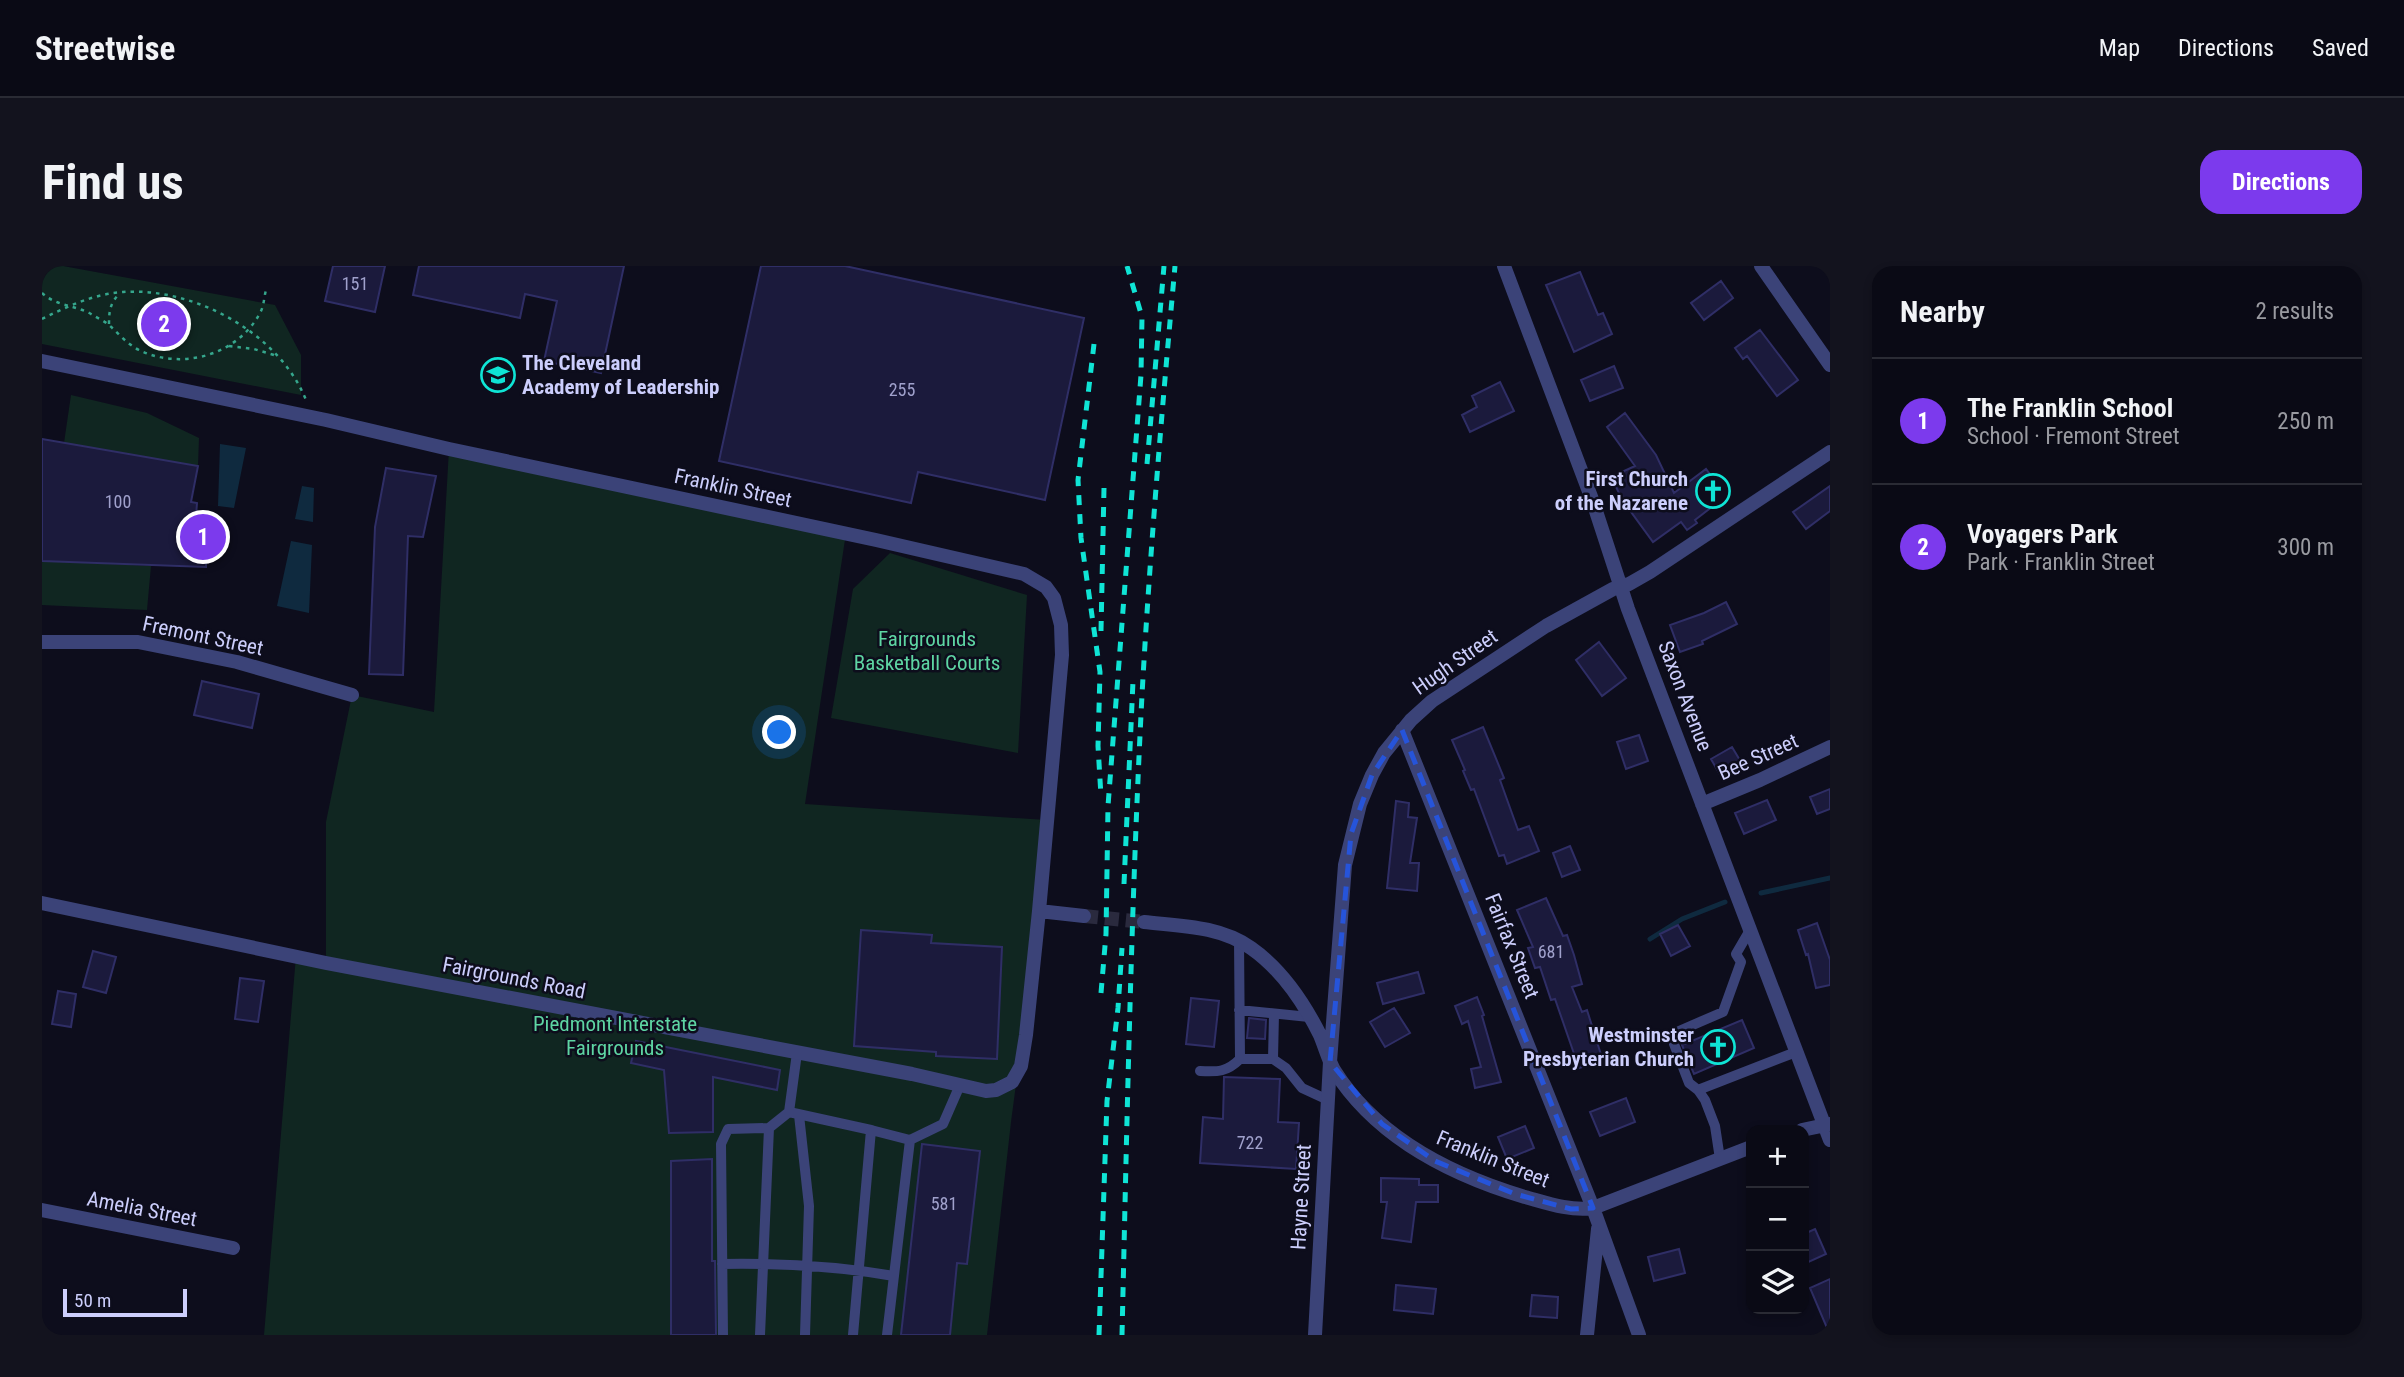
<!DOCTYPE html>
<html lang="en">
<head>
<meta charset="utf-8">
<style>
  :root { --surface:#0a0a15; --page:#13131e; --text:#f1f3f6; --muted:#999aa0; --line:#2a2b34; --accent:#7c3aed }
  body { margin:0; font-family:"Roboto Condensed",sans-serif; background:var(--page); color:var(--text) }
  .controls { position:absolute; right:21px; bottom:21px; display:grid; overflow:hidden; border-radius:14px; box-shadow:0 4px 10px #0003 }
  .controls button { width:63px; height:63px; display:grid; place-items:center; padding:0; border:0; border-bottom:2px solid var(--line); background:var(--surface); color:var(--text); font:35px sans-serif }
  .scale { position:absolute; left:21px; bottom:18px; width:124px; box-sizing:border-box; padding-left:7px; border:4px solid #cccefc; border-top:0; font-size:19px; line-height:24px; white-space:nowrap; color:#cccefc; -webkit-text-stroke:5px #0d0d1c; paint-order:stroke }
  .you { position:absolute; left:738px; top:467px; width:24px; height:24px; margin:-18px; border:5px solid #fff; border-radius:50%; background:#1a73e8; box-shadow:0 0 0 10px #1a73e833 }
  .badge { display:grid; place-items:center; width:46px; height:46px; border-radius:50%; background:var(--accent); color:#fff; font-size:23px; font-weight:700 }
  .pin { position:absolute; translate:-50% -50%; border:4px solid #fff; box-shadow:0 2px 7px #0006 }
  .list { margin:0; padding:0; list-style:none }
  h2 { display:flex; justify-content:space-between; align-items:center; height:91px; margin:0; padding:0 28px; font-size:30px }
  h2 small { font-size:23px; font-weight:400; color:var(--muted) }
  .list li { display:grid; grid-template-columns:46px 1fr auto; gap:21px; align-items:center; box-sizing:border-box; height:126px; padding:0 28px; border-top:2px solid var(--line) }
  .list b { display:block; font-size:26px; white-space:nowrap }
  .list p { margin:0; font-size:23px; white-space:nowrap; color:var(--muted) }
  .list em { font-size:23px; font-style:normal; color:var(--muted) }
  .icon { flex:none; width:38px; height:38px; fill:none; stroke:currentColor; stroke-width:2; stroke-linecap:round; stroke-linejoin:round }
  .map { position:relative; flex:none; width:1788px; height:1069px; overflow:hidden; border-radius:21px }
  header { display:flex; align-items:center; gap:42px; box-sizing:border-box; height:98px; padding:0 35px; background:var(--surface); border-bottom:2px solid var(--line) }
  header strong { font-size:33px }
  nav { display:flex; gap:38px; margin-inline-start:auto; font-size:24px }
  .intro { display:flex; align-items:center; justify-content:space-between; box-sizing:border-box; height:168px; padding:0 42px }
  h1 { margin:0; font-size:49px }
  .button { padding:18px 32px; border-radius:21px; background:var(--accent); color:#fff; font-size:24px; font-weight:700 }
  main { display:flex; gap:42px; padding:0 42px }
  aside { flex:1; background:var(--surface); border-radius:21px; box-shadow:0 4px 10px #0003 }
  .map>svg:first-child { display:block }
  .green { fill:#102621 }
  .water { fill:#0f2a3f }
  .lines { fill:none; stroke-linecap:round; stroke-linejoin:round }
  .stream { stroke:#0f2a3f; stroke-width:5 }
  .building { fill:#1b1a3c; stroke:#2f2e66; stroke-width:2 }
  .minor-tunnel { stroke:#2a2a3e; stroke-width:14; stroke-dasharray:14 7; stroke-linecap:butt }
  .path { stroke:#35a68c; stroke-width:2.5; stroke-dasharray:3.5 5; stroke-linecap:butt }
  .service { stroke:#3b4378; stroke-width:10 }
  .minor { stroke:#3b4378; stroke-width:14 }
  .tertiary { stroke:#3b4378; stroke-width:14 }
  .rail { stroke:#0fe4d5; stroke-width:5; stroke-dasharray:10 9; stroke-linecap:butt }
  .marked { fill:none; stroke:#2654da; stroke-width:5; stroke-dasharray:14 9; stroke-linejoin:round }
  .labels { text-anchor:middle; stroke-width:5; stroke-linejoin:round; paint-order:stroke }
  .number-label { font-size:18px; fill:#a0a1cc }
  .poi-label { font-size:21px; font-weight:bold; fill:#cccefc; stroke:#0d0d1c; text-anchor:end }
  .street-label { font-size:21px; fill:#cccefc; stroke:#0d0d1c }
  .park-label { font-size:21px; fill:#5ed5a3; stroke:#0d0d1c }
</style>
</head>
<body>
<header>
<strong>Streetwise</strong>
<nav><a>Map</a><a>Directions</a><a>Saved</a></nav>
</header>
<div class="intro"><h1>Find us</h1><a class="button">Directions</a></div>
<main>
<div class="map">
<svg width="1788" height="1069" viewBox="0 0 1788 1069">
  <rect width="100%" height="100%" fill="#0d0d1c"/>
  <path class="green" d="M0,0H21L233,39L259,89V129L0,78Z
    M29,129L105,147L157,172L156,200L22,177Z
    M407,183L804,267L763,538L1004,554L997,645L969,856L945,1069H222L254,690L284,696V556L310,429L392,446Z
    M848,287L985,329L976,487L789,452L811,323Z
    M0,295L109,300L105,344L0,339Z"/>
  <path class="water" d="M178,178L204,182L192,242L176,240Z
    M260,220L272,222L271,256L253,253Z
    M249,275L270,279L267,347L235,340Z"/>
  <g class="lines">
    <path class="stream" d="M1719,627L1788,612
      M1608,673L1640,653L1683,636"/>
  </g>
  <path class="building" d="M291,0H343L333,46L283,35Z
    M377,0H582L559,107L502,95L515,35L483,28L478,52L371,29Z
    M719,0H803L1042,52L1003,234L876,206L869,237L677,195Z
    M1538,6L1556,49L1561,47L1570,68L1532,86L1504,19Z
    M1679,15L1691,32L1662,54L1649,37Z
    M1718,64L1756,114L1735,130L1705,90L1701,93L1693,82Z
    M1572,100L1581,122L1548,135L1539,114Z
    M1458,116L1472,145L1428,166L1420,149L1435,141L1430,130Z
    M1583,147L1614,189L1632,227L1664,203L1684,230L1653,254L1655,257L1645,264L1639,256L1611,276L1581,235L1569,211L1593,200L1565,161Z
    M0,173L156,200L149,236L155,237L154,250H166L164,301L0,295Z
    M344,202L394,210L381,271L366,270L361,409L327,408L333,261Z
    M1788,220V245L1764,263L1751,246Z
    M1684,336L1695,358L1660,375L1661,378L1638,386L1628,359L1662,347Z
    M1557,376L1584,412L1560,430L1534,394Z
    M160,415L217,428L210,462L152,449Z
    M1441,461L1462,512L1458,514L1476,564L1487,560L1497,585L1465,598L1462,589L1457,590L1432,523L1429,524L1421,505L1423,504L1410,474Z
    M1597,469L1606,495L1584,503L1575,476Z
    M1690,481L1702,501L1681,514L1669,493Z
    M1788,523V543L1775,548L1768,531Z
    M1725,534L1734,554L1702,568L1693,547Z
    M1354,535L1367,537L1366,551L1375,552L1368,597H1377L1375,625L1345,622Z
    M1528,580L1538,604L1520,611L1511,587Z
    M1504,632L1521,670L1525,669L1532,689L1540,718L1530,721L1540,746L1545,744L1561,795L1537,802L1513,733L1509,734L1498,701L1493,702L1486,682L1491,681L1475,644Z
    M1775,657L1788,694V719L1774,722L1766,688L1764,689L1756,664Z
    M1636,659L1648,680L1629,690L1618,668Z
    M819,664L890,669L889,677L960,681L955,793L894,790V786L812,780Z
    M51,685L74,691L64,727L41,721Z
    M1376,706L1382,727L1341,738L1335,717Z
    M198,712L222,715L216,756L193,753Z
    M16,725L34,728L29,761L10,758Z
    M1435,731L1442,749L1440,750L1459,816L1433,822L1429,803L1439,801L1426,755L1420,758L1413,740Z
    M1149,732L1177,735L1172,781L1144,778Z
    M1352,742L1368,767L1343,781L1328,756Z
    M1207,752L1224,754L1223,773L1205,772Z
    M1700,754L1712,782L1652,808L1640,779Z
    M594,775L738,804L735,824L671,811V866L627,867L622,804L589,797Z
    M1182,811L1238,813L1236,856L1257,857L1254,903L1158,897L1161,851L1181,853Z
    M1584,832L1593,856L1558,870L1548,846Z
    M1483,860L1492,882L1465,893L1456,871Z
    M880,878L938,885L925,998L915,997L908,1069H859Z
    M670,893V995H673L674,1069H629V895Z
    M1339,912L1377,913V919H1396V936H1374L1369,976L1340,972L1345,936H1339Z
    M1773,963L1784,988L1762,998V968Z
    M1637,983L1643,1007L1612,1015L1606,991Z
    M1788,1013V1069L1768,1022Z
    M1354,1019L1394,1023L1391,1048L1352,1044Z
    M1490,1029L1516,1031L1515,1052L1488,1050Z"/>
  <g class="lines">
    <path class="minor-tunnel" d="M1042,650L1102,656"/>
    <path class="path" d="M0,27C14,40 33,39 49,48C55,52 63,55 68,60C77,68 85,78 97,84C140,105 197,89 219,45C222,39 222,31 224,24
      M0,53C26,40 52,28 81,26C152,21 237,67 264,134
      M67,58C67,45 68,37 78,27
      M187,80L212,83L232,89"/>
    <path class="service" d="M1197,674L1198,793H1231L1244,802L1260,822L1286,834
      M1197,744L1267,751
      M1231,793L1232,748
      M1158,805C1176,806 1185,806 1198,793
      M1656,824L1754,786
      M747,846L829,864L811,1069
      M757,849L767,940L763,1069
      M829,864L868,874L845,1069
      M868,874L901,858L918,819
      M1678,893L1673,860L1663,834L1656,824L1647,817L1632,778L1637,765L1681,746L1699,696L1694,688L1708,664
      M680,998C738,997 795,1000 852,1010
      M681,1069L679,878L686,863L727,862L747,846L755,787
      M718,1069L727,862"/>
    <path class="minor" d="M1462,0L1551,236L1586,343L1788,874
      M1719,0L1788,99
      M0,95L284,154L407,183L834,274L982,308L1004,321L1012,332L1019,359L1020,389L997,645L1042,650
      M0,376H96L195,396L310,429
      M1360,464L1551,942L1597,1069
      M1660,538L1718,514L1788,481
      M0,637L284,697L870,808L944,825L954,824L970,816L979,800L984,769L997,645
      M1102,656C1139,660 1178,660 1209,682C1239,703 1262,737 1278,769C1283,781 1286,793 1292,804C1334,871 1409,909 1483,931C1505,937 1527,945 1551,942L1709,881
      M1288,796L1303,599L1318,538L1330,509L1342,487L1369,454L1390,435L1504,360L1571,323L1587,318L1608,306L1788,186
      M1760,864L1788,858
      M0,944L191,982
      M1545,1069L1556,963"/>
    <path class="tertiary" d="M1273,1069L1288,796"/>
    <path class="rail" d="M1052,78L1036,214L1039,272L1058,406L1056,480L1059,530
      M1105,198L1122,0
      M1059,365L1062,222
      M1082,618L1091,415
      M1059,727L1064,668L1066,540L1099,109L1100,51L1085,0
      M1057,1069L1065,835L1076,742L1080,682
      M1080,1069C1085,856 1089,642 1100,429C1108,286 1120,143 1133,0"/>
  </g>
  <path class="marked" d="M1360,464L1551,942L1529,943L1473,928L1393,895L1340,858L1288,796L1309,568L1330,509Z"/>
  <defs>
    <g id="school-ring" transform="scale(1.75)"><circle r="9.5" fill="#0d0d1c" stroke="#0fe4d5" stroke-width="1.5"/><path d="M0-5L7-2L0 1L-7-2ZM-4 1L0 2.5L4 1V4Q0 6-4 4Z" fill="#0fe4d5"/></g>
    <g id="church-ring" transform="scale(1.75)"><circle r="9.5" fill="#0d0d1c" stroke="#0fe4d5" stroke-width="1.5"/><path d="M-1.2-6h2.4v3.5h3.3v2.4h-3.3V6h-2.4V-.1h-3.3v-2.4h3.3Z" fill="#0fe4d5"/></g>
  </defs>
  <g fill-rule="evenodd">
    <use href="#school-ring" x="456" y="109"/>
    <use href="#church-ring" x="1671" y="225"/>
    <use href="#church-ring" x="1676" y="781"/>
  </g>
  <g class="labels">
    <g class="number-label">
      <text x="313" y="24">151</text>
      <text x="860" y="130">255</text>
      <text x="76" y="242">100</text>
      <text x="1509" y="692">681</text>
      <text x="1208" y="883">722</text>
      <text x="902" y="944">581</text>
    </g>
    <g class="poi-label">
      <text x="480" y="104" text-anchor="start">The Cleveland<tspan x="480" dy="24">Academy of Leadership</tspan></text>
      <text x="1646" y="220">First Church<tspan x="1646" dy="24">of the Nazarene</tspan></text>
      <text x="1652" y="776">Westminster<tspan x="1652" dy="24">Presbyterian Church</tspan></text>
    </g>
    <g class="street-label">
      <text transform="translate(691 222) rotate(12)" y="7">Franklin Street</text>
      <text transform="translate(161 370) rotate(12)" y="7">Fremont Street</text>
      <text transform="translate(1413 396) rotate(-35)" y="7">Hugh Street</text>
      <text transform="translate(1643 430) rotate(69)" y="7">Saxon Avenue</text>
      <text transform="translate(1716 491) rotate(-24)" y="7">Bee Street</text>
      <text transform="translate(1470 680) rotate(68)" y="7">Fairfax Street</text>
      <text transform="translate(472 712) rotate(11)" y="7">Fairgrounds Road</text>
      <text transform="translate(1451 893) rotate(22)" y="7">Franklin Street</text>
      <text transform="translate(1259 931) rotate(-87)" y="7">Hayne Street</text>
      <text transform="translate(100 943) rotate(11)" y="7">Amelia Street</text>
    </g>
    <g class="park-label">
      <text x="885" y="380">Fairgrounds<tspan x="885" dy="24">Basketball Courts</tspan></text>
      <text x="573" y="765">Piedmont Interstate<tspan x="573" dy="24">Fairgrounds</tspan></text>
    </g>
  </g>
</svg>
<div class="controls">
<button>+</button>
<button>−</button>
<button><svg class="icon" aria-label="layers" viewBox="0 0 24 24"><path d="M12 4l9 5-9 5-9-5zM3 14l9 5 9-5"/></svg></button>
</div>
<div class="scale">50 m</div>
<div class="you"></div>
<div class="pin badge" style="left:161px;top:271px">1</div>
<div class="pin badge" style="left:122px;top:58px">2</div>
</div>
<aside>
<h2>Nearby<small>2 results</small></h2>
<ul class="list">
<li><span class="badge">1</span><div><b>The Franklin School</b><p>School · Fremont Street</p></div><em>250 m</em></li>
<li><span class="badge">2</span><div><b>Voyagers Park</b><p>Park · Franklin Street</p></div><em>300 m</em></li>
</ul>
</aside>
</main>
</body>
</html>
